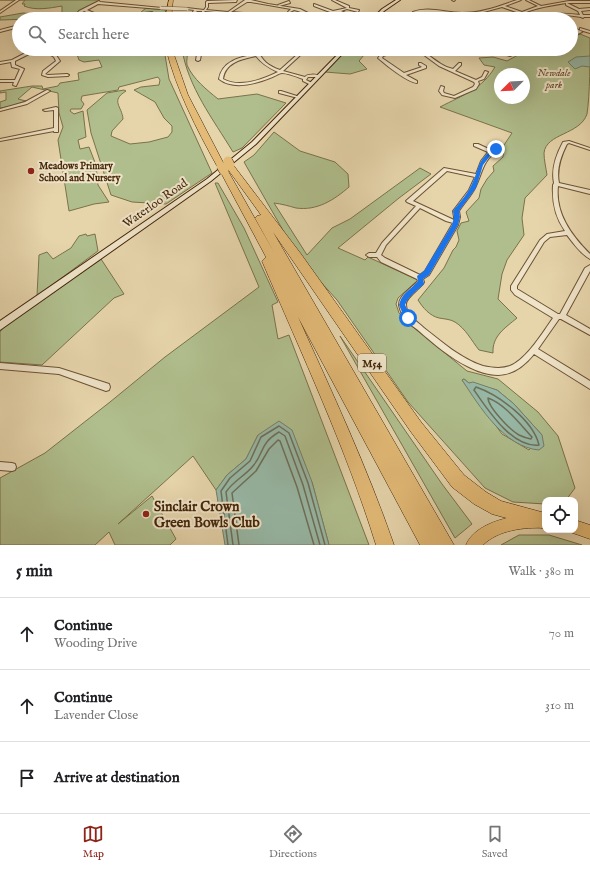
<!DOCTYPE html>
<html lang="en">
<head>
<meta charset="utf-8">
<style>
  :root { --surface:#fff; --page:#f2f2f2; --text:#202124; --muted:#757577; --line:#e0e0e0; --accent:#8f2418 }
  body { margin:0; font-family:"IM FELL English",serif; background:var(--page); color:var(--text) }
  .controls { position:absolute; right:12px; bottom:12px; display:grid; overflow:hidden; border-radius:8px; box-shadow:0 4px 16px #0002 }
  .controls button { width:36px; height:36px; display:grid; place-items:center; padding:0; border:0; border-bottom:1px solid var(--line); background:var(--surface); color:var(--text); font:20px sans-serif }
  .compass { position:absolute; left:494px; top:68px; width:36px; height:36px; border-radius:50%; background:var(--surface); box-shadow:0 4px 16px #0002; rotate:246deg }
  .stop { position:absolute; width:12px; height:12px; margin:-9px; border:3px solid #1a73e8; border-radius:50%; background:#fff }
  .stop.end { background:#1a73e8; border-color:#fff; box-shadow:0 1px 4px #0008 }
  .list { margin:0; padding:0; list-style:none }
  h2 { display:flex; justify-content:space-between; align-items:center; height:52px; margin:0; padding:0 16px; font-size:17px }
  h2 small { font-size:13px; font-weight:400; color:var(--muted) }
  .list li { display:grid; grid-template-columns:26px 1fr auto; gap:12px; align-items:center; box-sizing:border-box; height:72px; padding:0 16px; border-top:1px solid var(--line) }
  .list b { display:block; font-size:15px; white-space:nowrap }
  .list p { margin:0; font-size:13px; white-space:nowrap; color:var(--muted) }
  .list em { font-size:13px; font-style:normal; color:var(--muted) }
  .icon { flex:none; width:22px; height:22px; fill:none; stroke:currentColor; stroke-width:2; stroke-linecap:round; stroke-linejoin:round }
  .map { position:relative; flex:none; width:590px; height:545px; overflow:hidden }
  .search { position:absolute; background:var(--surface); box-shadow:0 4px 16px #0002; left:12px; right:12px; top:12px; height:44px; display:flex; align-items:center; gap:10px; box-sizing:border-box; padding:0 14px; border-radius:22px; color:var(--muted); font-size:15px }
  .sheet { height:268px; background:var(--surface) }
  nav { display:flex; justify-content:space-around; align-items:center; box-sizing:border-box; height:56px; border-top:1px solid var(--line); background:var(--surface); font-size:11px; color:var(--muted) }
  nav a { display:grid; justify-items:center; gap:2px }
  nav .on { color:var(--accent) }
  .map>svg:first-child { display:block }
  .green { fill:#b0be8d; stroke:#7a724b; fill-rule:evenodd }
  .water { fill:#97b8a6; stroke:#757e67 }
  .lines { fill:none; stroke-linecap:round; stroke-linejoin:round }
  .shore { stroke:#6d6f58; stroke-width:1.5 }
  .street-casing { stroke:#6c5232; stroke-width:2 }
  .secondary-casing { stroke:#432609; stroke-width:2 }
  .primary-casing { stroke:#432609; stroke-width:1 }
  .highway-casing { stroke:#432609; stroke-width:1 }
  .street { fill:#efe3c8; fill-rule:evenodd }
  .secondary { fill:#efe3c8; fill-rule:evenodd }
  .primary { fill:#e3ba76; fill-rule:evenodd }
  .highway { fill:#e3ba76; fill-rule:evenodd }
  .street-bridge-casing { stroke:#6c5232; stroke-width:4; stroke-linecap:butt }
  .highway-bridge-casing { stroke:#432609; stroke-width:10; stroke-linecap:butt }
  .street-bridge { stroke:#efe3c8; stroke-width:3 }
  .highway-bridge { stroke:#e3ba76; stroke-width:9 }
  .route { fill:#1a73e8 }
  .poi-dot { fill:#8f2418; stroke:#efe3c8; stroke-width:1.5 }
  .labels { text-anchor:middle; stroke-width:4; stroke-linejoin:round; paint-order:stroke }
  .far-park-label { font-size:10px; font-style:italic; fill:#594423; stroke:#efe3c8 }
  .far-poi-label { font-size:10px; font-weight:bold; fill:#432609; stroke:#efe3c8; text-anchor:start }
  .shield { fill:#efe3c8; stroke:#775f42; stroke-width:1 }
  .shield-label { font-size:11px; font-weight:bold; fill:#432609 }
  .street-label { font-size:12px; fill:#432609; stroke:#efe3c8 }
  .near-poi-label { font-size:14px; font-weight:bold; fill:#432609; stroke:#efe3c8; text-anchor:start }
</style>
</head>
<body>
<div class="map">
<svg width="590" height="545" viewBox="0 0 590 545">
  <rect width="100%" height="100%" fill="#e6d4ab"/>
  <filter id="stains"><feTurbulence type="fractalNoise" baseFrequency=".005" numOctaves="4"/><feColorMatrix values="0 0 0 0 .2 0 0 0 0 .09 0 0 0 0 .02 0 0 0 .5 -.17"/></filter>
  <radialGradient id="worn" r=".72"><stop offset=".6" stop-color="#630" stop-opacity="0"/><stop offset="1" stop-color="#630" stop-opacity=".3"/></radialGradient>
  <path class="green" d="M0,0H100L68,17L62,16V6C50,8 36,11 24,6L25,4H22L25,0Z
    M146,8L166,10L164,19H150L149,18L151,13H140Z
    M23,13L34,14L33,19L0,20V17Z
    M580,34L590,38C590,59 590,94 587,114C580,135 546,133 544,153C544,160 546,168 547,175L525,198L522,218L524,235L507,260L502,274L498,299L517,318C505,328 492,336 493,353L479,350C471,340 466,329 455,322C450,319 444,319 439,318C430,316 423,308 418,300L444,268L453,250L456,247L459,240L457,231L461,223L469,221L466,212L479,198L481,189L487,179L494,171L493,166L503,157L504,145L512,133L440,107C463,95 482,89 495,67L484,65L479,58L493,57L507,61L529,49H571V38ZM500,74H524V98H500Z
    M75,49H164L169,79L212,173L166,204L132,202L111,195L91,133L87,110L107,93L124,90L126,91C110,101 122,106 123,119L112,131L111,136L130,144L149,142L168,137L172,132V126L164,118L155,102L134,90L141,87L159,85L160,80L158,77L119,87L118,90L82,96L81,100L84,104L81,109H71L70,111L74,114L83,111L86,137L78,140L80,149L89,147L96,165L98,185L109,202L94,204L69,211L58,140L63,127L59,113L58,93L32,87L18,99L26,101L12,106L0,108V102L6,100V92L0,93V91L32,86H42L43,89L58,86L60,83L79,80L78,73L102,67L99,60L84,62L79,60Z
    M182,49H188C188,54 186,61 187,65C193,79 207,90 218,99L257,94L286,103L242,148L233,152C213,119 188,87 182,49Z
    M348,49H369L359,61L367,69L350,74L325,72Z
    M274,132L300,151L335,162L348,174L349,187C334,200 317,211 296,208C289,206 282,204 274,203L307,255L332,228L350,219L420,168L431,174L399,198L338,248L365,260L368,257L418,280L398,298L396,304L399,313L408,323L467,371L498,379L538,412L558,436L575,488L566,500H545V504L513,502L485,488L408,402L337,300L310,270L284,232L244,162L254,155ZM464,379L469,383L497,390L514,404L542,435L529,450L502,434L462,380Z
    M215,183H218L244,228L278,302L272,305L278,339L289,335L369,545H329L312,482L258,435L246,459L227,475L216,490L193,456L118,524L152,496L176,539L170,545H115L109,532L95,545H0V478L45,453L110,402L165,357L259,287Z
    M86,234L87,236L95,234L98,251L37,296L39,255L47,252L53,259L71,248L79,236Z
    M101,259L124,294L114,298L42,365L0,362V332L3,328Z
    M340,336L442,484L472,524L455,538Z
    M519,535H549L582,545H501Z"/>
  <path class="water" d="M590,56V67L582,66L575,69L568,62L576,57Z
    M464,379L469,383L473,382L497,390L514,404L542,435L544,446L539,450C504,447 480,407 462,380Z
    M279,421L292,430L312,482L329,545H225L216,490L227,475L246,459L258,435Z"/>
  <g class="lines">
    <path class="shore" d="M476,387C499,395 533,420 539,445C512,448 488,410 474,390Z
      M488,398C505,404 520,424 532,437L531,439C526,438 523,437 519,435C510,430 488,407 488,398Z
      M228,545L221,491L230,478L250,461L261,437L279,426L289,433L308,483L325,545
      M233,545L226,492C233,481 245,476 253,466C265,452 259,444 279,432L285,436L303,485L320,545
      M239,545L232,493L256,471L269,449L278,440L280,441L297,487L314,545"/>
    <g class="street-casing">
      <path id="street" d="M16,0H19L0,13V11Z
        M237,0L236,2L208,3V7L206,10L228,12L245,0H251L268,4L300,9L314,16L330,12L314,6V4L333,11L347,8L332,0H335L349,6V8L359,10L358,12L347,9L341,11L358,19H355L338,12H336V14L333,13L316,18L318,19C310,19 302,11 294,10L290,12L291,19H289L288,12L291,9L251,2H247L231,12L255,14L260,19H257L254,16L205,11L203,13L202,12V11H197L194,14L195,19H193L192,14L194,10L186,9L187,8L204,10L206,7V2L207,1Z
        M452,0H455L454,1Z
        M517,0H521L505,6L522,12L538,6L526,0H529L541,6L569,1H590V3H567L579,9L590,8V10L581,11L583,15H590V17H584L583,18L581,17C574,16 566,14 558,16C553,16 550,19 546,19C556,11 568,14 580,15L578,11L566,5V3C553,5 541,7 529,11C522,13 515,19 508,19L519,13L502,7L480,13L495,19H491L476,14L457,15L432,12H416L420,16L428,19C421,19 418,17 413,12C428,6 446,13 462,13C482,13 499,6 517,0Z
        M99,1L100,2L162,8L161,9L98,4L87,10L106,18L152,12L153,13L113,19H104L84,11L81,13L79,16L67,19H61L59,14L60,13L64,18L77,14L79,11Z
        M289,1L290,3L279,6L278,5Z
        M19,25V27L0,32V30Z
        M571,27L581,31L582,32L571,37V35L577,32L571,29Z
        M580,28L590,31V33L580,30Z
        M33,49H46L45,50L56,55L60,61L45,74L48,75L67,74L69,75L68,76L48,77L42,75L43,71L56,61L54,57L42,50L35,51L15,61V65L24,69L16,86L13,85L14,82H0V80H15L20,69L12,67L11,62L0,64V62L12,60Z
        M198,49H202L200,60L198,61L196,60Z
        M220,49L255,50L254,49H258C261,61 269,66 280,70L299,53L290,49H295L300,52L303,49H307L283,71L305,77C307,74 316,74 320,76L318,77H308L306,80L312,83L313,84L311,85L303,81V79C298,77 286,73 282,73C279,73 274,77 270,78C255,84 233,90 219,79C222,61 240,57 256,54L255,52H237ZM256,56C262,64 269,68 278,72C262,80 239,88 223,79C225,62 243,59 256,56Z
        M399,49H405L383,56L382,58L404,73L422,67L419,65V63H421L426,66V68L406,75L417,81V83C407,82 386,65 378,58L381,54Z
        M411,49C423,49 431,58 441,64C444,66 449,68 453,69L459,63H461V65L455,71L476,80L482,77L485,71L488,72L484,79L478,81L479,84L476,89L455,98L442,95L439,91L441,86L444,87L443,91L444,93L454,96L473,87L475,84L474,82L439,66L424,55Z
        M487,49H493L510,54L519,49H524L510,56Z
        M47,90L50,91L27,104L0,111V109L25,102Z
        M279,91H281L300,97L298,98L279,93Z
        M56,107L58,108V132H54V131L0,141V139L54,128V110L45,111L43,110Z
        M569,141L590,148V150L569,143L567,144C561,156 556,169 559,183L590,190V194L558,186C555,213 571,235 590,254V259C581,254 573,243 567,235L550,237L544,242L517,286V289L558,314H560L585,268L590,265V271L566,315L590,329V335L561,319H559L538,349L590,381V389L534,354C525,365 513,375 498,375C488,375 477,371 469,367C450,358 434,344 419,331C415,327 408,324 405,319C402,315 400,310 399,305C399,295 412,288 418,281L417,279L381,262L377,257H369L366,255L369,253H376L382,243L416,206L407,202L406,201L407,200L444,168L476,174L481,161L488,152L474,146V144H478L491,150L494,148H498V150C482,161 483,172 475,188C471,196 464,203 459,211L460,217L458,225L429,275L423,279L424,282L423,284C419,289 406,298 406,304C406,308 408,313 410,316C414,320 420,324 424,328C442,342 461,359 483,366C492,368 502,369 510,366C527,359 543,332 553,318L515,295L511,290V286L540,240L547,234L565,231C555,217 552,202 553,185L554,183C551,169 556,155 563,142ZM447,171L475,177L469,190L453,211L454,217V220L413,201ZM420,208L446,221L453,223L425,271L420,275L385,258L381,255L386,245Z
        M0,363L59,368L106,383L109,384L110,387L109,390L106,391L59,374L0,369Z
        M0,462L12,463L15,464L16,467L15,470L12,471L0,470Z"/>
    </g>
    <g class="secondary-casing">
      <path id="secondary" d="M396,0H400L384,11L376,19H372L382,9Z
        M343,49H347L256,144L211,181L0,330V321L207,179L252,142Z"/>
    </g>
    <g class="primary-casing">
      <path id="primary" d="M531,514H545V528C524,527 498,530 483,545H466C475,523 510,516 531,514Z
        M575,520L590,525V539L570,532L569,530H575Z"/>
    </g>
    <g class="highway-casing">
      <path id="highway" d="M169,0H173L171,19H165Z
        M166,49H172L188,95L225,166L224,168L221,169L217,166C196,128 177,91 166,49Z
        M231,165L234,166L301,254L421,422L464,475L486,492L501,501L545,513V527L542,528L492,514L474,504L452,487L411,432L273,232L454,545H420L298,317C332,392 367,467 394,545H376C346,448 302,355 262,261L266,257L220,171L224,168L228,171L275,254L255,218L257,216L261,215L227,168Z"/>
    </g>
    <use href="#street" class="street"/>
    <use href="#secondary" class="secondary"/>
    <use href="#primary" class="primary"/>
    <use href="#highway" class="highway"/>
    <g class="street-bridge-casing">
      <path id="street-bridge" d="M161,8L187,9"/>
    </g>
    <g class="highway-bridge-casing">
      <path id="highway-bridge" d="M228,161L230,165
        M221,166L224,171"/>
    </g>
    <use href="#street-bridge" class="street-bridge"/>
    <use href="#highway-bridge" class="highway-bridge"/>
  </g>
  <path class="route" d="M494,148L498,149L490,156L483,165L476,188L459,211L460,217L458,225L429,275L423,279L424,284C417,291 408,296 405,305L412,318L411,321H406L399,305C403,291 409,292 418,281L417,276L424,271L452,225L454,217L453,211C459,203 466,196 470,188C480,170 475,162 494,148Z"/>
  <g class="poi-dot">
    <circle cx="31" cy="171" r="4"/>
    <circle cx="146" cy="514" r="4"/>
  </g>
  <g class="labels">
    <g class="far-park-label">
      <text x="554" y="76">Newdale<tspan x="554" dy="12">park</tspan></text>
    </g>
    <g class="far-poi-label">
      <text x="39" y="169">Meadows Primary<tspan x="39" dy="12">School and Nursery</tspan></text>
    </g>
    <rect class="shield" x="358" y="354" width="28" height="18" rx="3"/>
    <g class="shield-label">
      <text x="372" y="367">M54</text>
    </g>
    <g class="street-label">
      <text transform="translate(155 203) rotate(-35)" y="4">Waterloo Road</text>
    </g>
    <g class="near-poi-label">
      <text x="154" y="511">Sinclair Crown<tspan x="154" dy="16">Green Bowls Club</tspan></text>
    </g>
  </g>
  <rect width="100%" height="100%" filter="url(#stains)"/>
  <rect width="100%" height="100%" fill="url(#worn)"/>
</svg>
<div class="controls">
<button><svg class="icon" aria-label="locate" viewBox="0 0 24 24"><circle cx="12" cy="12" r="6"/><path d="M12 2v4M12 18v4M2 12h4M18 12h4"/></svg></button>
</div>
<svg class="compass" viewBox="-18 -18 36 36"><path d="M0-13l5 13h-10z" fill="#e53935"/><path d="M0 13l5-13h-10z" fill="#757577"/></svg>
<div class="stop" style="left:408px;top:318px"></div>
<div class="stop end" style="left:496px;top:149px"></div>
<div class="search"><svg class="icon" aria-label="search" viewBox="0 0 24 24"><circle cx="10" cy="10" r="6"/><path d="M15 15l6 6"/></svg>Search here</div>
</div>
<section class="sheet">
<h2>5 min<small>Walk · 380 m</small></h2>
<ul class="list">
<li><svg class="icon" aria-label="ahead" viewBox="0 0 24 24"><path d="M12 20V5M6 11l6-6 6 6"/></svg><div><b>Continue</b><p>Wooding Drive</p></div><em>70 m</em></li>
<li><svg class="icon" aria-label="ahead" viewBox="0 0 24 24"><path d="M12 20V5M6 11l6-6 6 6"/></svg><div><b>Continue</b><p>Lavender Close</p></div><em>310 m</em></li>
<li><svg class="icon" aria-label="arrive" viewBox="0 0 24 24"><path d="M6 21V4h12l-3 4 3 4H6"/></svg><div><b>Arrive at destination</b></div></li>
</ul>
</section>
<nav>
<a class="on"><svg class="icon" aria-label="map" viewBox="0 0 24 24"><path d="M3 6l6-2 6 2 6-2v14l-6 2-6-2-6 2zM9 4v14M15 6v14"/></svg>Map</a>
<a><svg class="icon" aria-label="directions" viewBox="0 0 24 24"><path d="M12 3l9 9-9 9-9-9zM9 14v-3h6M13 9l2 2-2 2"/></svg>Directions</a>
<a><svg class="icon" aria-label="saved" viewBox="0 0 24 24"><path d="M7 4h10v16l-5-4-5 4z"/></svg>Saved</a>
</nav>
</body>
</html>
